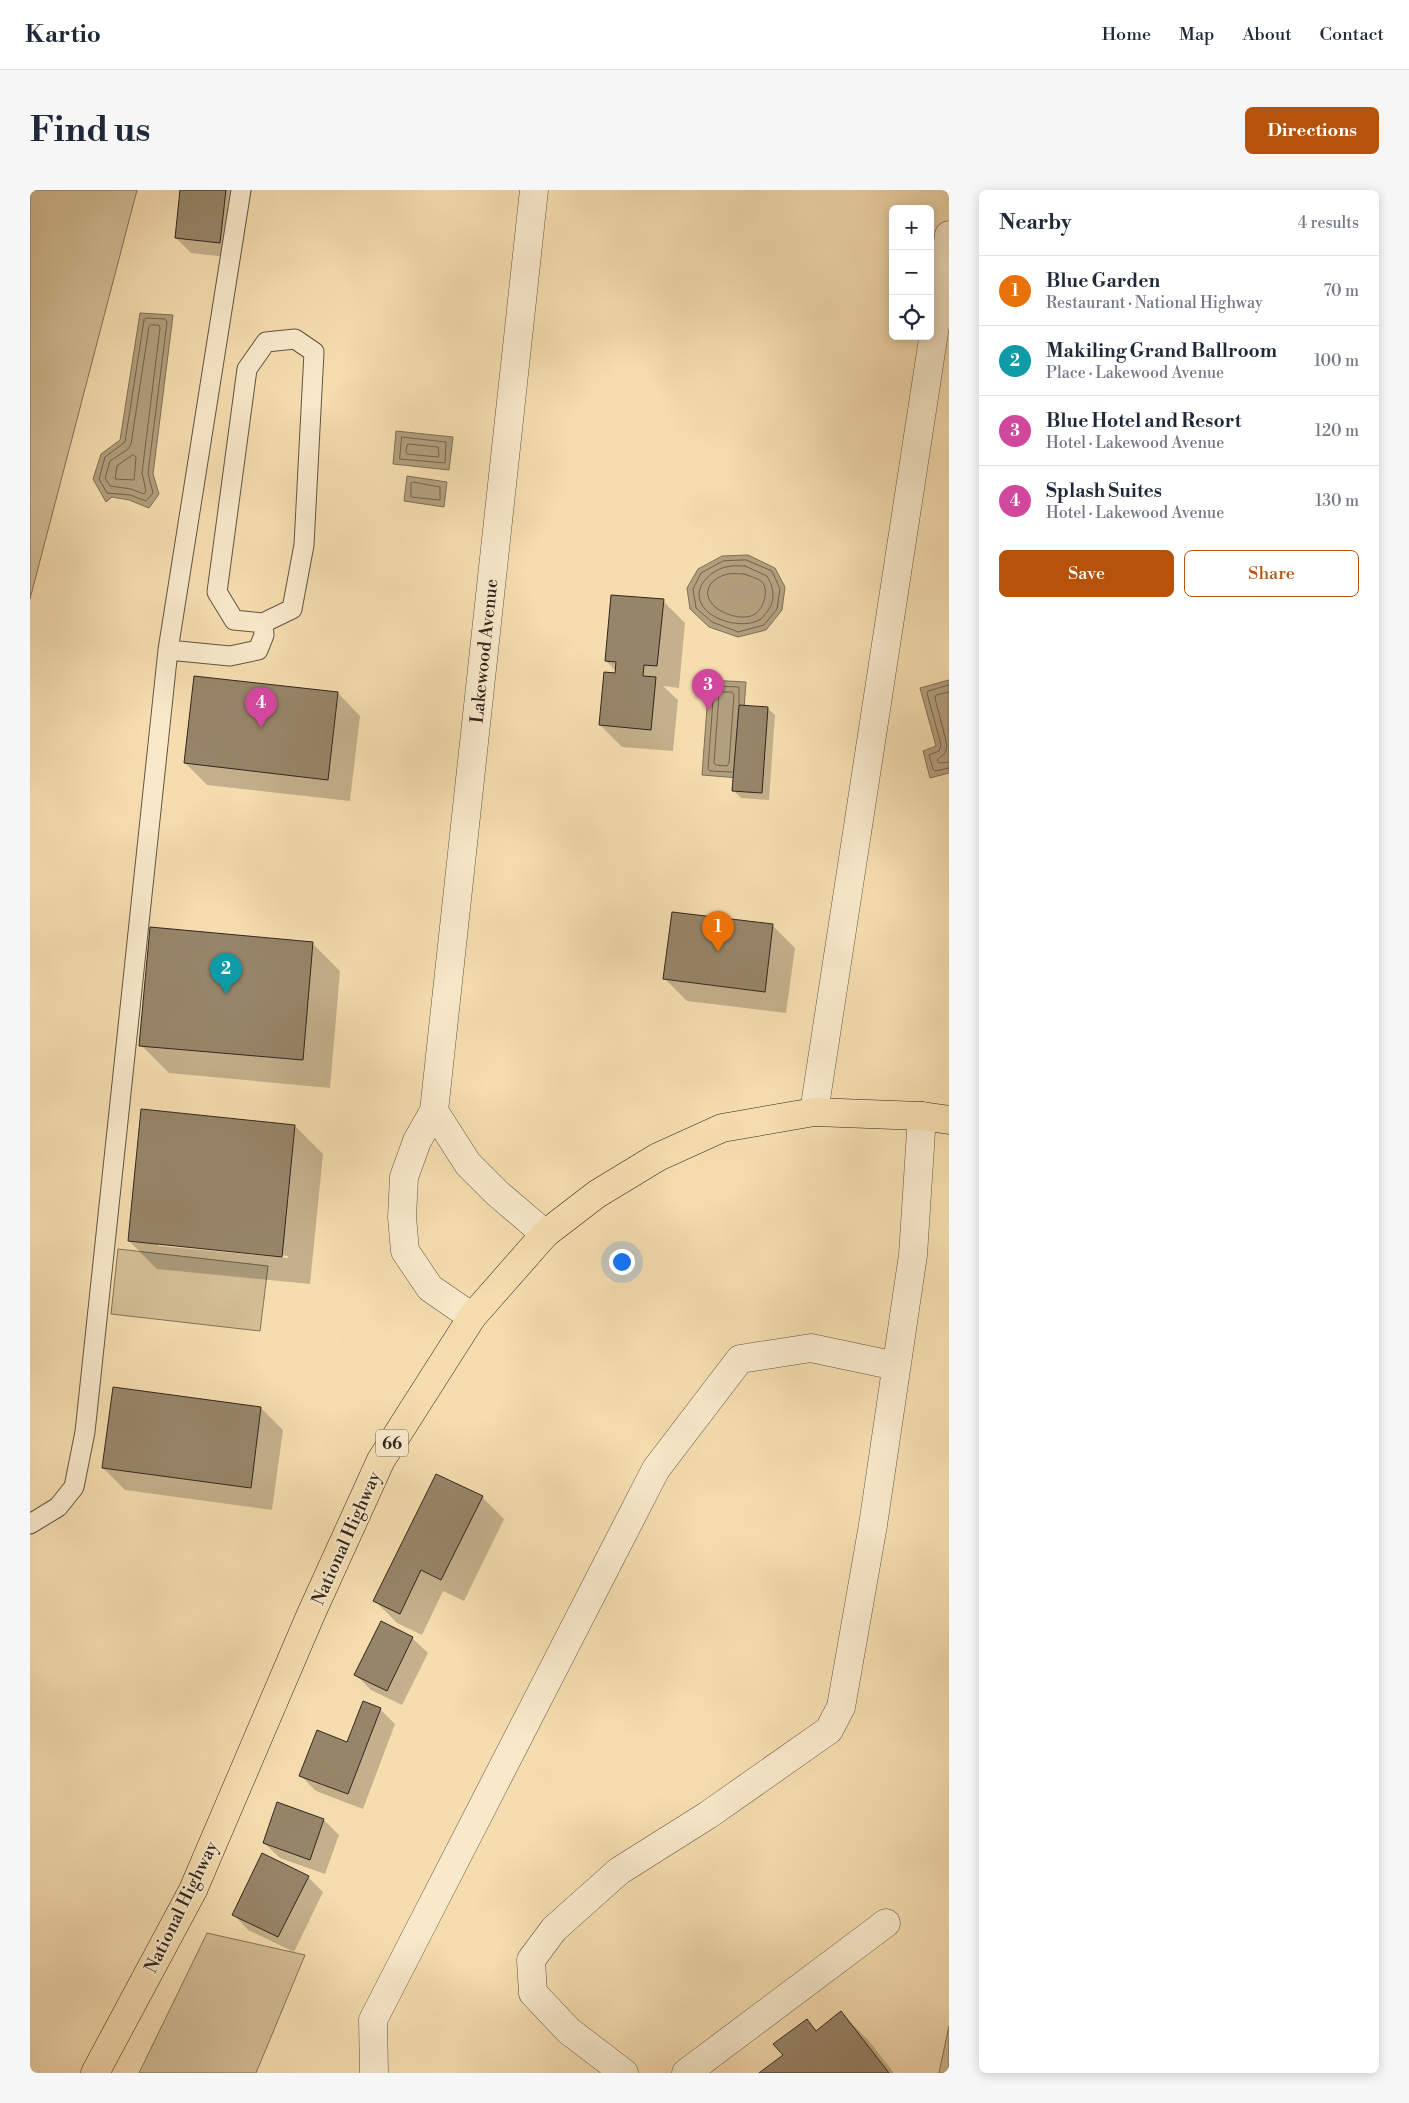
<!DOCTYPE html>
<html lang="en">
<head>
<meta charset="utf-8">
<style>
  :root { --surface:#fff; --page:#f6f6f7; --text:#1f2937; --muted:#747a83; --line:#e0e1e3; --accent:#b45309 }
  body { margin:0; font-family:"Libre Bodoni",serif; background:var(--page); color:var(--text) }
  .controls { position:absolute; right:15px; top:15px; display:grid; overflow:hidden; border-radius:8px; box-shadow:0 2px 12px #0003 }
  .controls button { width:45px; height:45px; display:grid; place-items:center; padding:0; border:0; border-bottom:1px solid var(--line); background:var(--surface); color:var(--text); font:25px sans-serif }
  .you { position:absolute; left:591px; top:1071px; width:18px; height:18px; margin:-12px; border:4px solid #fff; border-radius:50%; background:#1a73e8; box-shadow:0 0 0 8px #1a73e833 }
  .badge { display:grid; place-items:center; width:32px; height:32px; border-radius:50%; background:var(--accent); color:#fff; font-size:16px; font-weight:700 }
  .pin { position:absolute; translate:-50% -41px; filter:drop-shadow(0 1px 2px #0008) }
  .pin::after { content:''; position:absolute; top:26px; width:18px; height:15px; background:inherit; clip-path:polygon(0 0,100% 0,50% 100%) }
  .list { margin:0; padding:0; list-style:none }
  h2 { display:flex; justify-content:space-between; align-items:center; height:65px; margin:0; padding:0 20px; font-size:21px }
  h2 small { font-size:16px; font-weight:400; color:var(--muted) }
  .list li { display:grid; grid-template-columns:32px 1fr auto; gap:15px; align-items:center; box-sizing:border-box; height:70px; padding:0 20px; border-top:1px solid var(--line) }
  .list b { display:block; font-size:19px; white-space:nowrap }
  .list p { margin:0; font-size:16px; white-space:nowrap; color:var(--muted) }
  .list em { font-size:16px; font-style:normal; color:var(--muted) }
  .actions { display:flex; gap:10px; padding:15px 20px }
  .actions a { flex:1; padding:11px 0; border:1px solid var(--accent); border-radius:8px; text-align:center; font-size:18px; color:var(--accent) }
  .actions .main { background:var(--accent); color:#fff }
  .icon { flex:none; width:28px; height:28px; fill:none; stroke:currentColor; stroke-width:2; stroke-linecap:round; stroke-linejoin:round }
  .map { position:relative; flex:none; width:919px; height:1883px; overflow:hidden; border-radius:8px }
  header { display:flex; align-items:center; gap:30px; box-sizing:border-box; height:70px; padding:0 25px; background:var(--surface); border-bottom:1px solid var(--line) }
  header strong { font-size:24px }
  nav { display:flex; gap:28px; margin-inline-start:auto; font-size:18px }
  .intro { display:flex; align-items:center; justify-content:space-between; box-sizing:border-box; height:120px; padding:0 30px }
  h1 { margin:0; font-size:35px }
  .button { padding:12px 22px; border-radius:8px; background:var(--accent); color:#fff; font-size:18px; font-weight:700 }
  main { display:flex; gap:30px; padding:0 30px }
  aside { flex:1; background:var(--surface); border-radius:8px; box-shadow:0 2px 12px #0003 }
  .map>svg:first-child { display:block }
  .green { fill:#d4be96; stroke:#82725a }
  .water { fill:#b29f7d; stroke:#7e6f57 }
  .shadow { fill:#0003; fill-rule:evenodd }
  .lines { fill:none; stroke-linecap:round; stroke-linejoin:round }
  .shore { stroke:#72624d; stroke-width:1 }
  .building { fill:#978569; stroke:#31261d }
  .service-casing { stroke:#625442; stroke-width:21 }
  .minor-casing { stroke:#625442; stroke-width:29 }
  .primary-casing { stroke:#31261d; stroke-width:29 }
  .service { stroke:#f8e9cb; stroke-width:19 }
  .minor { stroke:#f8e9cb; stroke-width:28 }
  .primary { stroke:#f5ddaf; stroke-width:28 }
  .labels { text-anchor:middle; stroke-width:4; stroke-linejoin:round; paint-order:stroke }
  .shield { fill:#f8e9cb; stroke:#6d6051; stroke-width:1 }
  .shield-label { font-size:16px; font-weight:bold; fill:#31261d }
  .street-label { font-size:18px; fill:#31261d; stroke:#f8e9cb }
</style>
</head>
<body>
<header>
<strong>Kartio</strong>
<nav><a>Home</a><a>Map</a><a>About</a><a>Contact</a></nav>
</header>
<div class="intro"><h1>Find us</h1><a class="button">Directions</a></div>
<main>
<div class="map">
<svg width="919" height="1883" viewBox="0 0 919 1883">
  <rect width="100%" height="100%" fill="#f5ddaf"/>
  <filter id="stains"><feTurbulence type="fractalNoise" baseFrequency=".004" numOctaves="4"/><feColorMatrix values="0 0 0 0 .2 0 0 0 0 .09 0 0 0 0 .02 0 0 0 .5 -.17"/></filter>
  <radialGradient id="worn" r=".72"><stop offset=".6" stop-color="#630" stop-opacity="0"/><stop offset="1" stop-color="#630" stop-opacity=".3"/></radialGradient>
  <path class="green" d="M0,0H107L0,409Z
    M88,1059L238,1076L230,1141L81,1124Z
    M177,1743L275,1765L226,1883H109Z
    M919,1836V1883H909Z"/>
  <path class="water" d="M110,123L143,125L123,284L129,304L119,318L99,310L82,307L76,312L63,289L71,264L90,250Z
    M366,241L423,247L419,280L363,274Z
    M377,286L417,292L414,317L374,311Z
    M718,365L745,378L755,397L752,420L736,440L708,447L679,437L660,419L657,398L668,379L692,366Z
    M679,490L716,492L709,588L672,585Z
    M919,490V583L900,588L893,561L906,556L890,498Z"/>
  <path class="shadow" d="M152,0H212L205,68L161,63L146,48Z
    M633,411L655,433L649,498L633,496L648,510L643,561L592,557L570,535L587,484V482L576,471Z
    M308,503L330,526L320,611L177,595L155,573Z
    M737,518L745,525L739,610L711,608L704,601Z
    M742,735L765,758L756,823L657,811L635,789Z
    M282,753L310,781L300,898L139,883L111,855Z
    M265,936L293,964L280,1094L127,1079L99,1051ZM128,1053L258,1066V1068L128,1056Z
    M84,1198L231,1218L253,1240L242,1320L95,1300L73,1278Z
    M452,1307L474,1329L434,1411L413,1401L392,1445L367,1433L345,1411Z
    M351,1433L382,1448L398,1463L372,1515L341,1500L326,1485Z
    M350,1519L365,1534L333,1619L286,1601L271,1586L318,1554Z
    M294,1630L309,1645L295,1684L250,1668L234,1653Z
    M278,1687L293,1702L264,1762L218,1740L203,1724Z
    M811,1823L839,1851L864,1883H732L754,1866L776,1831L787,1841Z"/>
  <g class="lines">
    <path class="shore" d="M116,128L135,129L137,132L118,283L123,303L116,311L100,305L77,303L69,289L75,267L95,252L114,130Z
      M121,135H129L130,138L112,283L116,301L114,304L101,299L80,296L75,288L80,271L98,259L101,254L119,137Z
      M372,247L416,252L415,273L370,269Z
      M378,254L408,257L409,266L407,267L377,264L376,261Z
      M103,265L106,267L104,290L85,289L87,276Z
      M383,292L410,297V310L381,307V294Z
      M716,370L742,381L750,399L747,419L734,435L708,442L682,432L666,418L663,399L671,383L693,371Z
      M715,376L737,386C744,398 746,410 737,422C735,424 732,429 729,430C713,439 679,431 671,413C663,397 681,380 696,377C702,375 709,376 715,376Z
      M714,384C719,386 728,388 732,392C739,400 734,418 725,424C714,431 695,425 685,417C670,403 680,388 698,384C703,383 709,384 714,384Z
      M919,495L898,501L897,503L911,555L909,561L899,565L903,579L905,581L919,578
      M691,502H702L704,505L699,573L697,576L686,575L684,573L689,504Z
      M919,502L906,505L905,508L917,555L915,563L907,570L909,573L919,572
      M702,582L680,581L678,579L684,496L709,497V514"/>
  </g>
  <path class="building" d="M150,0H196L190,53L145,48Z
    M581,405L634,409L627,476L614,475L613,486L626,487L621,540L569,535L574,482L585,483L586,472L575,471Z
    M164,486L308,502L298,590L154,573Z
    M709,515L738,517L732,603L702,601Z
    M642,722L743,734L735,802L633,789Z
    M120,737L283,752L273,870L109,856Z
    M111,919L265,935L252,1067L98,1051Z
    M83,1197L231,1217L221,1298L72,1278Z
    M406,1284L453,1306L411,1390L391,1380L370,1424L343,1411Z
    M351,1431L383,1447L357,1501L324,1485Z
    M333,1511L351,1518L318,1604L269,1586L287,1540L317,1552Z
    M247,1612L294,1629L280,1670L233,1653Z
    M232,1663L279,1686L248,1747L202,1725Z
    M811,1821L859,1883H729L753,1865L743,1854L777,1829L786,1841Z"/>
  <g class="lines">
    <g class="service-casing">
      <path id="service" d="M265,149L284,162L274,355L262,419L233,433L204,430L187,402L217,179L236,152Z
        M138,460L200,466L228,460L234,445L233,433
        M0,1334L28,1317L44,1297L55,1242L138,460L211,0"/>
    </g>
    <g class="minor-casing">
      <path id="minor" d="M404,921L438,974L467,1003L515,1044
        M784,922L919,45
        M442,1127L400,1098L375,1061L372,1027L374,987L387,951L404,921L504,0
        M344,1883L343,1830L626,1279L710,1169L781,1158L866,1176
        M594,1883L539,1841L503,1803L501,1770L524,1739L589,1681L678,1625L799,1540L811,1517L843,1335L883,1065L892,926
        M656,1883L856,1733"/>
    </g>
    <g class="primary-casing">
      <path id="primary" d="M65,1883L163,1700L281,1424L351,1270L442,1127L515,1044L567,1004L628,967L692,938L784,922L892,926L919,930"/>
    </g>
    <use href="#service" class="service"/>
    <use href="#minor" class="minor"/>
    <use href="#primary" class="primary"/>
  </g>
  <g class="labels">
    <rect class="shield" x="346" y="1239.5" width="32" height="27" rx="4"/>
    <g class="shield-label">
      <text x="362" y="1259">66</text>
    </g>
    <g class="street-label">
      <text transform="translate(454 461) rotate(-84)" y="6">Lakewood Avenue</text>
      <text transform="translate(316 1348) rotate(-66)" y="6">National Highway</text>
      <text transform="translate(151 1717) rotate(-64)" y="6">National Highway</text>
    </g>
  </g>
  <rect width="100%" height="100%" filter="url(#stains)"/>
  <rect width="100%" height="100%" fill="url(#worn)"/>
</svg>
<div class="controls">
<button>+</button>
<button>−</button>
<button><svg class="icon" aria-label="locate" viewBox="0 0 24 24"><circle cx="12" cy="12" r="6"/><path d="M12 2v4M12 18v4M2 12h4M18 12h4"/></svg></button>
</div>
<div class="you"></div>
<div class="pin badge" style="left:688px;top:762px;background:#e8710a">1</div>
<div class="pin badge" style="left:196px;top:804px;background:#0f9aa8">2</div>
<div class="pin badge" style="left:678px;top:520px;background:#d1479c">3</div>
<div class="pin badge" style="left:231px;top:538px;background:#d1479c">4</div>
</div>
<aside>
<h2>Nearby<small>4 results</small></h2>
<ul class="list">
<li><span class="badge" style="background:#e8710a">1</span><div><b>Blue Garden</b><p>Restaurant · National Highway</p></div><em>70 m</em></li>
<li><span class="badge" style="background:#0f9aa8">2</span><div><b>Makiling Grand Ballroom</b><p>Place · Lakewood Avenue</p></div><em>100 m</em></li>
<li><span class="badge" style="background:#d1479c">3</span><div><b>Blue Hotel and Resort</b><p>Hotel · Lakewood Avenue</p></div><em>120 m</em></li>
<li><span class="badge" style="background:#d1479c">4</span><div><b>Splash Suites</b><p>Hotel · Lakewood Avenue</p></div><em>130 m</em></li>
</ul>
<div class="actions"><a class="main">Save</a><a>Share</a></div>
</aside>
</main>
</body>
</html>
